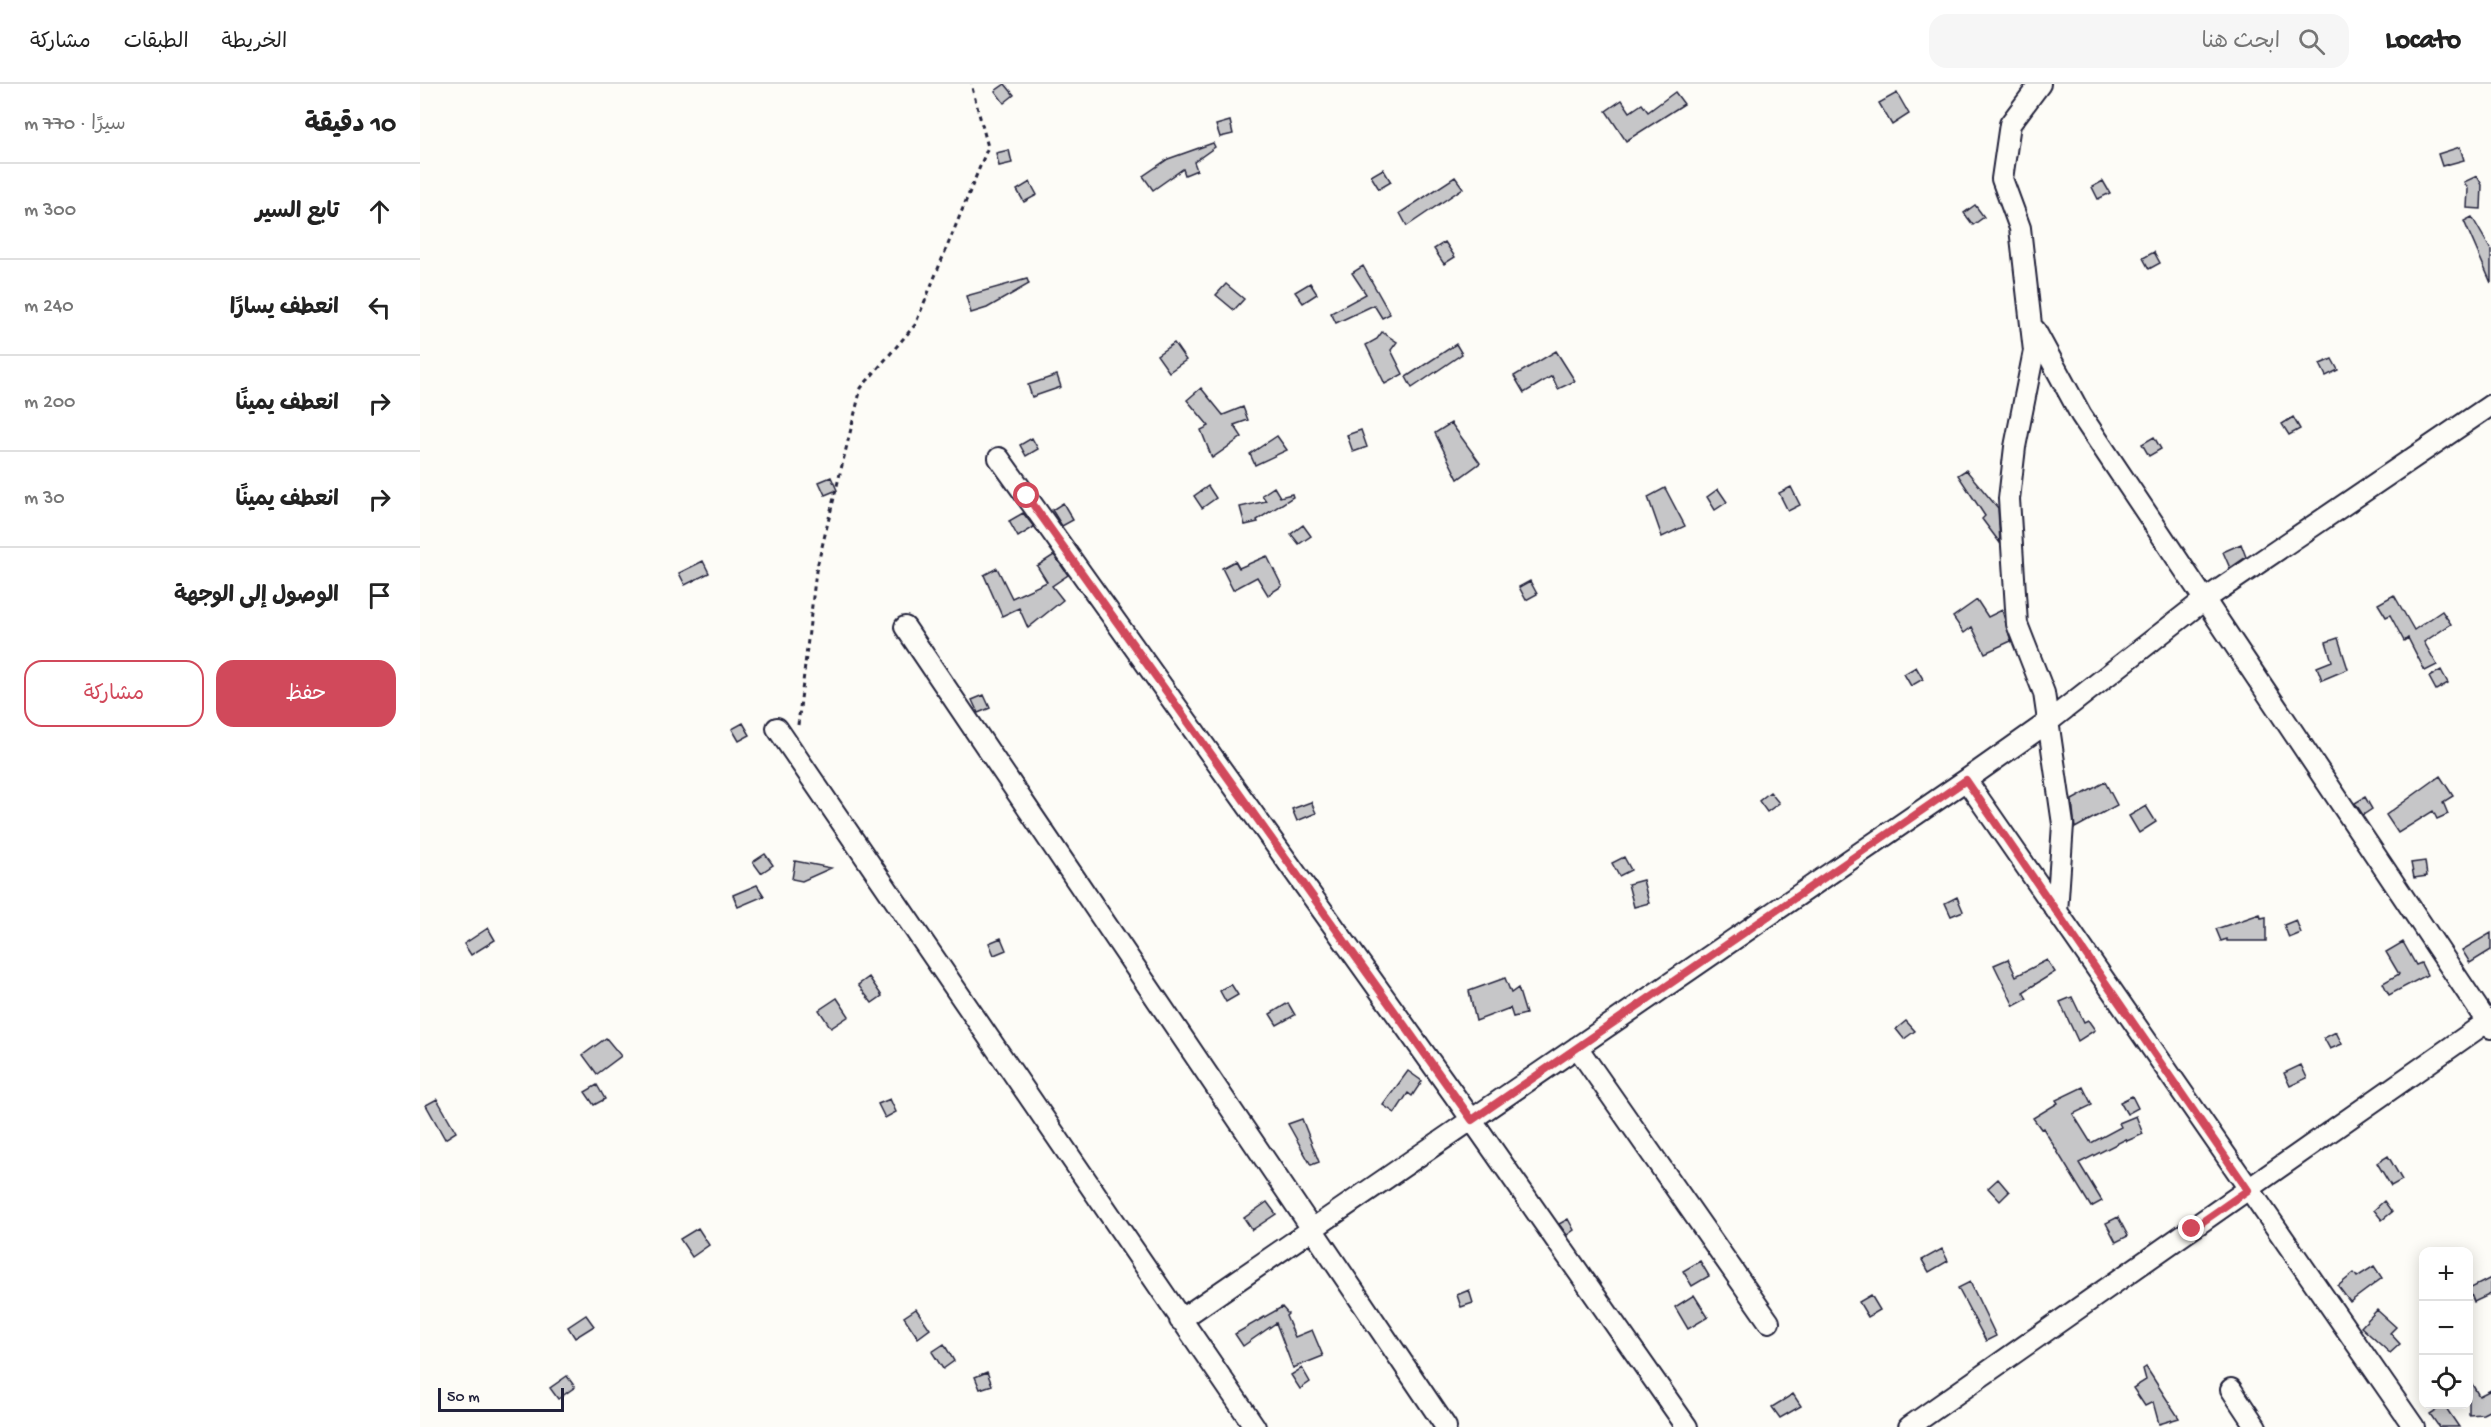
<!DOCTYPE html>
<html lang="ar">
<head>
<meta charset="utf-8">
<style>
  :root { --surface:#fff; --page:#f6f6f6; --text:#222; --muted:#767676; --line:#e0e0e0; --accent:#d1495b }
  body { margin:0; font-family:"Gochi Hand","Playpen Sans Arabic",sans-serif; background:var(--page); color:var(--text); direction:rtl }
  .controls { position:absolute; right:18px; bottom:18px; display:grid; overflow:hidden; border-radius:12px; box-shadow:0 3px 15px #0003 }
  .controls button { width:54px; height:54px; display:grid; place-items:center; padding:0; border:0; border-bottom:2px solid var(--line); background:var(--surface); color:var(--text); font:30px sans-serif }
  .scale { position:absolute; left:18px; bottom:15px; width:126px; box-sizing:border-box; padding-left:6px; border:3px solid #22223b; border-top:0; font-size:16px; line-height:21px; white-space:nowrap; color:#22223b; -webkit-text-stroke:4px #fdfcf7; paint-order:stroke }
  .stop { position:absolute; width:18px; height:18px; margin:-14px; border:4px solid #d1495b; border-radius:50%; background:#fff }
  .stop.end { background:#d1495b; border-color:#fff; box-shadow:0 2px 6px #0008 }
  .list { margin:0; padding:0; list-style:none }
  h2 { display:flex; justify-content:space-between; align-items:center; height:78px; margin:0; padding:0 24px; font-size:26px }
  h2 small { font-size:20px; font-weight:400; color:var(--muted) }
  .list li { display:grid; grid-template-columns:39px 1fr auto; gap:18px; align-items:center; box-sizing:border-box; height:96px; padding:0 24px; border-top:2px solid var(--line) }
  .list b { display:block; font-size:22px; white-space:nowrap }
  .list em { font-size:20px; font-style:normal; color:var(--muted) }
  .actions { display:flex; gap:12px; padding:18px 24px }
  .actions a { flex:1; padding:14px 0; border:2px solid var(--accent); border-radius:18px; text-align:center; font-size:21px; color:var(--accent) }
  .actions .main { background:var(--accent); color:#fff }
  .icon { flex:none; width:33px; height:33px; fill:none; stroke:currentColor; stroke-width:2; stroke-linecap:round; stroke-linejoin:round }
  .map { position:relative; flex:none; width:2071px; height:1343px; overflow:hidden; direction:ltr }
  header { display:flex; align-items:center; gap:36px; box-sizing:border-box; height:84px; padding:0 30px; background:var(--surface); border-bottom:2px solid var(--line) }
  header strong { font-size:28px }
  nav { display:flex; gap:33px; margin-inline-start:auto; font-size:21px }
  .search { width:420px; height:54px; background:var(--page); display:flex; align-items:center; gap:15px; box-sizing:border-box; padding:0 21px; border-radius:18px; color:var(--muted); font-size:22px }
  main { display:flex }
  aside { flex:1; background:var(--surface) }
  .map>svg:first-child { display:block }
  .building { fill:#c6c6c8; stroke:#22223b; stroke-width:1.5 }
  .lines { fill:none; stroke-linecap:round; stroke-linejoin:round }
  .minor-casing { stroke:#22223b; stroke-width:24 }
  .path { stroke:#22223b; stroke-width:3; stroke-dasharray:4.5 4.5; stroke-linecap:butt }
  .minor { stroke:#fdfcf7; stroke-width:20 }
  .route { stroke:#d1495b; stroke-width:8 }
</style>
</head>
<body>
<header>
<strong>Locato</strong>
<div class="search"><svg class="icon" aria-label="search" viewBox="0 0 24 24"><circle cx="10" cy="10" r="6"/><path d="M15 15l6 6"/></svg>ابحث هنا</div>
<nav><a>الخريطة</a><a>الطبقات</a><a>مشاركة</a></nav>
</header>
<main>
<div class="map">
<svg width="2071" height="1343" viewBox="0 0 2071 1343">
  <rect width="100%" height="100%" fill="#fdfcf7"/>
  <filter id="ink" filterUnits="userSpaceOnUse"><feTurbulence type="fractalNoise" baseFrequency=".0167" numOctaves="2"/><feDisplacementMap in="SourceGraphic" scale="12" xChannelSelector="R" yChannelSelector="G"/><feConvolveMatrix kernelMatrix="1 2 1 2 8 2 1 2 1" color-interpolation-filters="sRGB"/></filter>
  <g filter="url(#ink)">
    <path class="building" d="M585,0L594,11L584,19L575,7Z
      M1255,8L1264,20L1206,57L1186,27L1202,16L1210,28L1222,20L1228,28Z
      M1477,9L1489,30L1472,41L1459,19Z
      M810,37L813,50L800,53L796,41Z
      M793,59L795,63L774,78L777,86L765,91L763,85L733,106L723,92L748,75Z
      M2040,63L2044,76L2022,82L2018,70Z
      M589,66L592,79L579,82L576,69Z
      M963,85L971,98L959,105L951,92Z
      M2057,92L2062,101L2061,125L2047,124L2048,105L2044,98Z
      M1035,93L1043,104L987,142L980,129Z
      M1683,97L1690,109L1678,115L1672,103Z
      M610,98L617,111L604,118L597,106Z
      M1555,121L1564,133L1553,141L1544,129Z
      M2052,133L2071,166V199L2044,137Z
      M1025,158L1035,173L1024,180L1014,165Z
      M1734,168L1740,179L1729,185L1723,174Z
      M943,182L970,230L962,234L954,221L916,239L911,229L946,210L932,189Z
      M607,195L609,200L567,224L551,229L546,212Z
      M890,199L897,210L883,219L875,208Z
      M806,200L824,215L814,226L796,211Z
      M962,248L977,258L971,266L983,290L965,300L946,261L957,255Z
      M754,259L766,276L749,288L737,271Z
      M1036,260L1042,270L992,304L986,293Z
      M1136,267L1155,297L1138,305L1132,292L1104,309L1094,292Z
      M1912,275L1918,286L1906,292L1900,280Z
      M637,291L641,303L612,313L608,301Z
      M781,304L803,331L823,323L828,336L814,341L822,353L792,374L781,346L789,342L767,316Z
      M1873,333L1880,345L1869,351L1862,340Z
      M1031,339L1060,379L1038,395L1015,349Z
      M941,346L947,363L933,368L927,351Z
      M857,352L867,366L835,381L830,370Z
      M1734,353L1741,365L1729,372L1722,360Z
      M612,354L618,365L606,372L600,361Z
      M1546,386L1578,424L1580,459L1562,435L1565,432L1538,391Z
      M411,393L417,406L405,411L399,398Z
      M788,402L796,414L782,424L774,412Z
      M854,403L860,413L872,410L873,413L837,436L838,438L825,441L820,423L846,417L842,411Z
      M1371,403L1380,421L1368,427L1359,409Z
      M1245,404L1265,442L1242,453L1228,413Z
      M1298,405L1307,418L1295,426L1287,413Z
      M643,419L653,436L642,442L632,426Z
      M603,429L614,443L598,453L589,437Z
      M883,441L891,452L879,460L871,450Z
      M1821,460L1826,473L1810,484L1803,468Z
      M634,471L648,491L632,502L643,516L608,544L599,524L582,532L564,491L577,484L592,514L627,498L617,482Z
      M847,472L862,502L848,511L837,493L813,506L802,484L815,477L819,484Z
      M283,477L289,489L265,501L259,489Z
      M1110,497L1117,510L1106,516L1099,503Z
      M1974,511L1994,546L2022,527L2031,540L2004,558L2017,581L2005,587L1988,554L1984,557L1970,531L1966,533L1958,520Z
      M1557,516L1568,533L1582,526L1591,557L1565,569L1552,543L1544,549L1533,533Z
      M1918,554L1928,585L1902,596L1897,583L1912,577L1906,558Z
      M1496,583L1503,595L1491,602L1484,590Z
      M2021,586L2028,599L2016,606L2009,593Z
      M564,611L570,624L558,629L552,616Z
      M323,639L330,651L319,657L312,645Z
      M2020,692L2033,712L2023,718L2028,730L2017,735L2013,727L1978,749L1966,731Z
      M1685,698L1697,721L1655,744L1652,716Z
      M1350,708L1359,719L1347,728L1339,717Z
      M1945,713L1952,725L1943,731L1935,719Z
      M891,718L896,729L877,737L872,725Z
      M1726,722L1736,738L1719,749L1709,732Z
      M345,770L353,781L341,789L333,778Z
      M1204,773L1211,786L1199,792L1192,779Z
      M375,777L411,784L382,797L372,795Z
      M2005,777L2007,792L1994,794L1991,779Z
      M1223,796L1229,819L1214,823L1208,800Z
      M337,801L344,812L318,823L313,811Z
      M1537,813L1543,827L1531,832L1525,819Z
      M1840,830L1841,834L1846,833V857H1807V855L1801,857L1796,845Z
      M1876,836L1881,849L1869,854L1864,841Z
      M68,844L75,856L51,871L44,860Z
      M2071,849V866L2050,879L2042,866Z
      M581,854L586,866L574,871L569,859Z
      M1983,858L1996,881L2001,879L2007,891L1969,911L1963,899L1979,890L1966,868Z
      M1588,875L1596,892L1627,876L1635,888L1603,908L1607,915L1594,922L1574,881Z
      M449,893L462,912L452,919L438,901Z
      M1085,894L1091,909L1098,904L1106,930L1093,933L1090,924L1056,937L1049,907Z
      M811,900L818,911L806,918L800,907Z
      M1652,913L1664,938L1668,936L1675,946L1658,957L1640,918Z
      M417,914L429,932L411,944L399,926Z
      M868,919L875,931L857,941L850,930Z
      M1486,937L1495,947L1484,955L1476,945Z
      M1916,948L1922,960L1910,965L1904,954Z
      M186,954L201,972L177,990L163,971Z
      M1881,981L1887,994L1870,1002L1864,989Z
      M988,987L1002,997L992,1012L988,1009L975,1029L963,1021Z
      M177,1001L185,1015L174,1021L165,1008Z
      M1663,1003L1672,1021L1653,1030L1671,1059L1701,1043L1699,1039L1716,1032L1723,1050L1707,1057L1706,1055L1659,1079L1682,1117L1671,1123L1623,1044L1621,1045L1613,1034L1638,1019L1636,1016Z
      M1712,1012L1718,1024L1707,1030L1700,1018Z
      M17,1015L36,1048L25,1055L6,1021Z
      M470,1015L476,1028L465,1034L458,1020Z
      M882,1035L899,1078L891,1081L868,1040Z
      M1968,1072L1982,1096L1971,1102L1957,1079Z
      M1578,1095L1589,1108L1580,1117L1568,1104Z
      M1964,1117L1972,1128L1962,1136L1954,1126Z
      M847,1118L856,1130L832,1146L824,1134Z
      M1698,1133L1708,1152L1696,1158L1686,1139Z
      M1148,1135L1154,1146L1147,1151L1139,1140Z
      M278,1144L289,1161L272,1173L260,1155Z
      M1522,1165L1528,1177L1509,1188L1502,1176Z
      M1280,1177L1289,1192L1272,1202L1263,1187Z
      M1954,1182L1962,1194L1930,1218L1918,1202L1934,1189L1937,1193Z
      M2071,1194V1210L2054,1218L2049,1205Z
      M1550,1198L1576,1252L1566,1257L1538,1204Z
      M1049,1206L1053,1219L1041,1223L1037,1211Z
      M1274,1211L1288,1233L1268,1245L1255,1223Z
      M1451,1211L1460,1226L1448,1233L1439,1218Z
      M862,1223L868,1230L866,1232L875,1253L892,1246L903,1272L873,1284L856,1239L823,1262L815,1250Z
      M496,1225L510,1245L498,1254L484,1233Z
      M1957,1226L1976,1243L1970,1249L1980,1260L1970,1269L1941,1243Z
      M166,1231L174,1242L155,1254L148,1243Z
      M524,1260L534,1277L523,1285L512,1268Z
      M1726,1283L1744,1311L1759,1334L1739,1340L1733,1318L1725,1322L1713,1304L1726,1296L1723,1285Z
      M882,1284L890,1298L880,1305L871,1291Z
      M567,1288L572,1301L560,1305L555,1293Z
      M147,1292L155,1303L138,1315L130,1304Z
      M2049,1295L2059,1312L2071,1306V1326L2063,1330L2049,1331Z
      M1373,1310L1381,1322L1360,1334L1352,1323Z
      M2024,1321L2039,1343H2019L2010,1330Z"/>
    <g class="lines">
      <g class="minor-casing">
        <path id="minor" d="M1620,0L1590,40L1582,95L1600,144L1614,267L1595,363L1589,415L1597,540L1624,609L1643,740L1637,828
          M1615,246L1661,331L2071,944
          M579,374L1052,1036L1267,1343
          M485,543L1026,1343
          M357,644L835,1343
          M1546,696L1994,1343
          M1157,963L1349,1238
          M760,1236L1546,696L1628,638L1784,516L2071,321
          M1811,1305L1836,1343
          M1489,1343L2071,935"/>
      </g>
      <path class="path" d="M378,641L396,487L441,304L495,241L568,63L551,0"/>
      <use href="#minor" class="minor"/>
    </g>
  </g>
  <g class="lines" filter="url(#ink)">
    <path class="route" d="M607,412L1052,1036L1546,696L1828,1106L1772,1145"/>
  </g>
</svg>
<div class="controls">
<button>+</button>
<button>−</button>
<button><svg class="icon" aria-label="locate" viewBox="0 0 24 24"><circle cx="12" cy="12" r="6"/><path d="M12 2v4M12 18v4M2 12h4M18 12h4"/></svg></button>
</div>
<div class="scale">50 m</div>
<div class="stop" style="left:607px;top:412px"></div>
<div class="stop end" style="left:1772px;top:1145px"></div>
</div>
<aside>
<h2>10 دقيقة<small>سيرًا · 770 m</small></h2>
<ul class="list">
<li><svg class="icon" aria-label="ahead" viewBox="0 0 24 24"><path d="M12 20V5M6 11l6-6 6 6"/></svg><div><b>تابع السير</b></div><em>300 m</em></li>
<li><svg class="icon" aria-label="left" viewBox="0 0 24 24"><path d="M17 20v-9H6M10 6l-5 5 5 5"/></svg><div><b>انعطف يسارًا</b></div><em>240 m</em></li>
<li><svg class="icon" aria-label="right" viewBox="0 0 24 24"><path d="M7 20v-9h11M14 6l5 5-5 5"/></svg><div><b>انعطف يمينًا</b></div><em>200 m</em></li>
<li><svg class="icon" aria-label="right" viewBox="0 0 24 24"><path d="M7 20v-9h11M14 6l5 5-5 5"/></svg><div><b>انعطف يمينًا</b></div><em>30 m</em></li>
<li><svg class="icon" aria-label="arrive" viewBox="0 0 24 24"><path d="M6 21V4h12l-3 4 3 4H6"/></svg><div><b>الوصول إلى الوجهة</b></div></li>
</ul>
<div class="actions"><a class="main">حفظ</a><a>مشاركة</a></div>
</aside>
</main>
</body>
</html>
